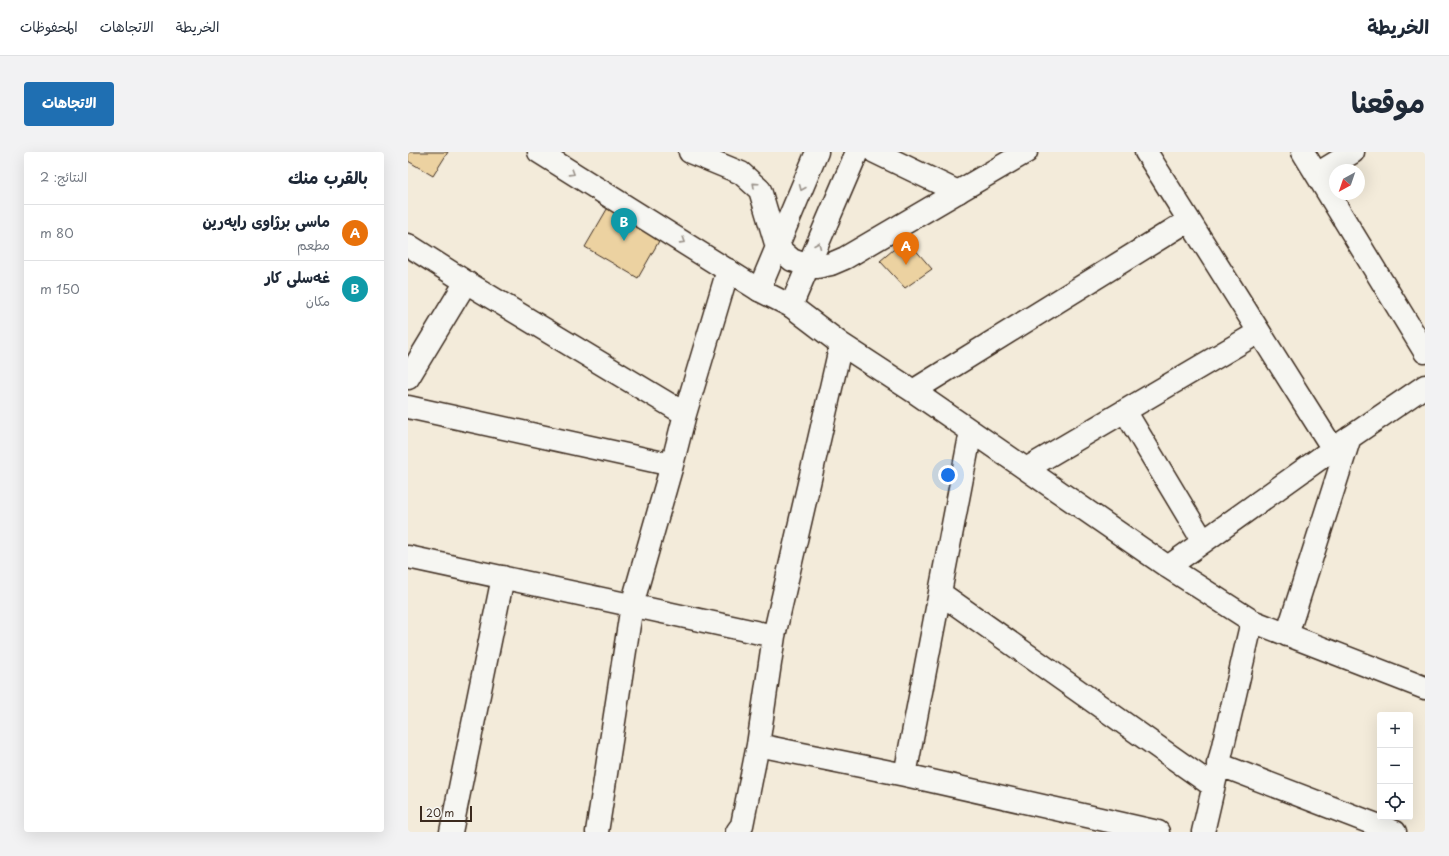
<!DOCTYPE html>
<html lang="ar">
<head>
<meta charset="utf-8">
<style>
  :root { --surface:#fff; --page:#f2f2f3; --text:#1f2937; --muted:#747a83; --line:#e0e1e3; --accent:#1f6fb2 }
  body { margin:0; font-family:"Playpen Sans","Playpen Sans Arabic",sans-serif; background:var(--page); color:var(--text); direction:rtl }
  .controls { position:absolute; right:12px; bottom:12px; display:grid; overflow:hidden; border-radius:4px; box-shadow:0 4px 16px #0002 }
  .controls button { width:36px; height:36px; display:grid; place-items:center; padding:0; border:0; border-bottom:1px solid var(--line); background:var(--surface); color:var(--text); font:20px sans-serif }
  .compass { position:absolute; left:921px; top:12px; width:36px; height:36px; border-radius:50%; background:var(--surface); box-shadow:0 4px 16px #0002; rotate:220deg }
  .scale { position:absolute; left:12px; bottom:10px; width:52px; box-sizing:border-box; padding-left:4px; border:2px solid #3b2a1e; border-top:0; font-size:11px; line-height:14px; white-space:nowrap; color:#3b2a1e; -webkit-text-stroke:3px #f6f6f2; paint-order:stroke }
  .you { position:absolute; left:540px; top:323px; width:14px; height:14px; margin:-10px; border:3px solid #fff; border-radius:50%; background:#1a73e8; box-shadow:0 0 0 6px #1a73e833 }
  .badge { display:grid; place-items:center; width:26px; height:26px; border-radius:50%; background:var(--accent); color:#fff; font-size:13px; font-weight:700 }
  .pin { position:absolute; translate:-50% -33px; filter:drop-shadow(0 1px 2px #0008) }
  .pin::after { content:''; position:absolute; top:21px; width:14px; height:12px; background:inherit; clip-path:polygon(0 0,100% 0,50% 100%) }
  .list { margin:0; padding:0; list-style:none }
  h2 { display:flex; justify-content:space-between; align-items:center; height:52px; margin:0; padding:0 16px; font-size:17px }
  h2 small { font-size:13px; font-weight:400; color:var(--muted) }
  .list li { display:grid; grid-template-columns:26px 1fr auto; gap:12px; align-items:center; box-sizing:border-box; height:56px; padding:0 16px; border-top:1px solid var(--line) }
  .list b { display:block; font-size:15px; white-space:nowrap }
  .list p { margin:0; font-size:13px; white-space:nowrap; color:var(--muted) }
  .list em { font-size:13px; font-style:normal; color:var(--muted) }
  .icon { flex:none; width:22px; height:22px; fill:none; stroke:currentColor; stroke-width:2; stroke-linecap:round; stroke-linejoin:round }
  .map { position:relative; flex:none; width:1017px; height:680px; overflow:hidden; direction:ltr; border-radius:4px }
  header { display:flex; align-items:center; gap:24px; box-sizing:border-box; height:56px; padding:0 20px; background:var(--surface); border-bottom:1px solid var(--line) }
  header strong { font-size:19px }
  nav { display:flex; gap:22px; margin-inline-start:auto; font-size:14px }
  .intro { display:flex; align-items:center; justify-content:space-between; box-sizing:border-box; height:96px; padding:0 24px }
  h1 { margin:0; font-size:28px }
  .button { padding:10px 18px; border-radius:4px; background:var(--accent); color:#fff; font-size:14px; font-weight:700 }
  main { display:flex; gap:24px; padding:0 24px }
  aside { flex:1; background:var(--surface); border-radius:4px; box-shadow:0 4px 16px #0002 }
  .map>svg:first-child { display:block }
  .building { fill:#ecd2a1; stroke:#3b2a1e }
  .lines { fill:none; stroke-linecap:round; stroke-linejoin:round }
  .minor-casing { stroke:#3b2a1e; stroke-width:25 }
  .major-casing { stroke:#3b2a1e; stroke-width:25 }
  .minor { stroke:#f6f6f2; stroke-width:22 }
  .major { stroke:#f6f6f2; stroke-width:22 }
  .oneway { stroke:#989088 }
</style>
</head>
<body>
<header>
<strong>الخريطة</strong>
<nav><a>الخريطة</a><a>الاتجاهات</a><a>المحفوظات</a></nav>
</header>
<div class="intro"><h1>موقعنا</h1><a class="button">الاتجاهات</a></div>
<main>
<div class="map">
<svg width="1017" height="680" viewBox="0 0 1017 680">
  <rect width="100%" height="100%" fill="#f3ebda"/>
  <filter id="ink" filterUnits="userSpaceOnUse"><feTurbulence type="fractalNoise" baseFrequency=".025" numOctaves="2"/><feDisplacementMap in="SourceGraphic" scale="8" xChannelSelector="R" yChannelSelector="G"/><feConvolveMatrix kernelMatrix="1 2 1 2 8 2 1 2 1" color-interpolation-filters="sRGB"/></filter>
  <g filter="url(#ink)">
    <path class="building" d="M0,0H40L25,24L0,9Z
      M202,52L255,82L230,126L177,95Z
      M498,87L524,117L497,136L472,109Z"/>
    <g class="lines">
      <g class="minor-casing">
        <path id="minor" d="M449,0L383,154L433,192L505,239L760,415L844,469L1017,536
          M467,0L550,40
          M738,0L925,297
          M895,0L1017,200
          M909,22L945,0
          M0,93L58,130L277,262
          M351,138L409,0
          M0,226L58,130
          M505,239L781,68
          M0,255L264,313
          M717,259L795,389
          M618,317L851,180
          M0,405L366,484
          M760,415L925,297L1017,234
          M532,441L805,634
          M879,483L942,285
          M350,593L497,623L750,680
          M810,612L987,680
          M497,623L563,279
          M43,680L95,425
          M189,680L224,453L264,313L277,262L320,118
          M329,680L334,673L350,593L366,484L433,192
          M795,680L844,469"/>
      </g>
      <g class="major-casing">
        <path id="major" d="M131,0L351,138L383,154
          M282,0L333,21L352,38L369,95L384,108L401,114L409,115L423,112L437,106L618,0"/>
      </g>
      <use href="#minor" class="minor"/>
      <use href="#major" class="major"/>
    </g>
    <defs><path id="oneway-chevron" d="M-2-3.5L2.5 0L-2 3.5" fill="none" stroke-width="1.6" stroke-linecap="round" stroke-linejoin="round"/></defs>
    <g class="oneway">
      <use href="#oneway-chevron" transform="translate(164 21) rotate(32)"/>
      <use href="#oneway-chevron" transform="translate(347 33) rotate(-138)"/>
      <use href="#oneway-chevron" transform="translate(394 36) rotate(113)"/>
      <use href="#oneway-chevron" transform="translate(275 89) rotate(32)"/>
      <use href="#oneway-chevron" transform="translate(410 93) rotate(-67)"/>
    </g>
  </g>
</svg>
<div class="controls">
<button>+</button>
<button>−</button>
<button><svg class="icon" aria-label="locate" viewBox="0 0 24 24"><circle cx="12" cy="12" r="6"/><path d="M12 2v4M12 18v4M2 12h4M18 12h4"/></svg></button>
</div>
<svg class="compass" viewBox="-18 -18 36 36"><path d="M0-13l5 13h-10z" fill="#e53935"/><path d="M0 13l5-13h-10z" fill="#747a83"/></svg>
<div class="scale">20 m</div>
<div class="you"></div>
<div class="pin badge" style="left:498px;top:113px;background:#e8710a">A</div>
<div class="pin badge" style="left:216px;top:89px;background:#0f9aa8">B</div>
</div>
<aside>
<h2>بالقرب منك<small>النتائج: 2</small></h2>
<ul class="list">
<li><span class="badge" style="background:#e8710a">A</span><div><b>ماسی برژاوی راپەرین</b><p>مطعم</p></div><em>80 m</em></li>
<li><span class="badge" style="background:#0f9aa8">B</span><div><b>غەسلی کار</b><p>مكان</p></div><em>150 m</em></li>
</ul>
</aside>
</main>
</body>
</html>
